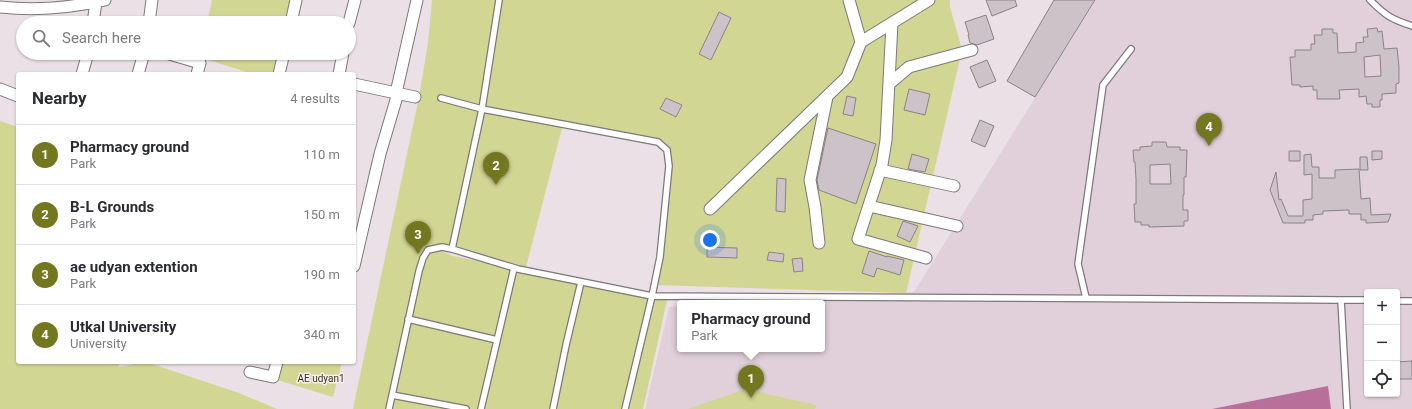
<!DOCTYPE html>
<html lang="en">
<head>
<meta charset="utf-8">
<style>
  :root { --surface:#fff; --page:#f2f2f3; --text:#2b2b33; --muted:#7c7c81; --line:#e1e1e2; --accent:#73771f }
  body { margin:0; font-family:Roboto,sans-serif; background:var(--page); color:var(--text) }
  .controls { position:absolute; right:12px; bottom:12px; display:grid; overflow:hidden; border-radius:4px; box-shadow:0 1px 3px #0004 }
  .controls button { width:36px; height:36px; display:grid; place-items:center; padding:0; border:0; border-bottom:1px solid var(--line); background:var(--surface); color:var(--text); font:20px sans-serif }
  .you { position:absolute; left:710px; top:240px; width:14px; height:14px; margin:-10px; border:3px solid #fff; border-radius:50%; background:#1a73e8; box-shadow:0 0 0 6px #1a73e833 }
  .badge { display:grid; place-items:center; width:26px; height:26px; border-radius:50%; background:var(--accent); color:#fff; font-size:13px; font-weight:700 }
  .pin { position:absolute; translate:-50% -33px; filter:drop-shadow(0 1px 2px #0008) }
  .pin::after { content:''; position:absolute; top:21px; width:14px; height:12px; background:inherit; clip-path:polygon(0 0,100% 0,50% 100%) }
  .popup { position:absolute; left:677px; top:300px; width:148px; height:52px; box-sizing:border-box; display:grid; place-content:center; border-radius:4px; background:var(--surface); filter:drop-shadow(0 1px 3px #0005); font-size:13px; white-space:nowrap; color:var(--muted) }
  .popup b { font-size:15px; color:var(--text) }
  .popup::after { content:''; position:absolute; left:50%; top:100%; margin-left:-8px; border:8px solid transparent; border-top-color:var(--surface) }
  .list { margin:0; padding:0; list-style:none }
  h2 { display:flex; justify-content:space-between; align-items:center; height:52px; margin:0; padding:0 16px; font-size:17px }
  h2 small { font-size:13px; font-weight:400; color:var(--muted) }
  .list li { display:grid; grid-template-columns:26px 1fr auto; gap:12px; align-items:center; box-sizing:border-box; height:60px; padding:0 16px; border-top:1px solid var(--line) }
  .list b { display:block; font-size:15px; white-space:nowrap }
  .list p { margin:0; font-size:13px; white-space:nowrap; color:var(--muted) }
  .list em { font-size:13px; font-style:normal; color:var(--muted) }
  .icon { flex:none; width:22px; height:22px; fill:none; stroke:currentColor; stroke-width:2; stroke-linecap:round; stroke-linejoin:round }
  .map { position:relative; flex:none; width:1412px; height:409px; overflow:hidden }
  .search { position:absolute; background:var(--surface); box-shadow:0 1px 3px #0004; left:16px; top:16px; width:340px; height:44px; display:flex; align-items:center; gap:10px; box-sizing:border-box; padding:0 14px; border-radius:22px; color:var(--muted); font-size:15px }
  .panel { position:absolute; background:var(--surface); box-shadow:0 1px 3px #0004; left:16px; top:72px; width:340px; height:292px; border-radius:4px }
  .map>svg:first-child { display:block }
  .built { fill:#e1d0d9; fill-rule:evenodd }
  .green { fill:#d1d693 }
  .water { fill:#b8709a }
  .building { fill:#ccc2c7; stroke:#8b8286; fill-rule:evenodd }
  .lines { fill:none; stroke-linecap:round; stroke-linejoin:round }
  .lane-casing { stroke:#7f777b; stroke-width:8 }
  .street-casing { stroke:#7f777b; stroke-width:13 }
  .lane { stroke:#fff; stroke-width:5.5 }
  .street { stroke:#fff; stroke-width:11 }
  .labels { text-anchor:middle; stroke-width:3; stroke-linejoin:round; paint-order:stroke }
  .park-label { font-size:10px; fill:#353714; stroke:#f7edf2 }
</style>
</head>
<body>
<div class="map">
<svg width="1412" height="409" viewBox="0 0 1412 409">
  <rect width="100%" height="100%" fill="#eae0e5"/>
  <path class="built" d="M1096,0H1412V409H645L669,307L680,306V349H822V303H737L914,292ZM1367,292H1397V394H1367Z"/>
  <path class="green" d="M212,0H291L286,23H207Z
    M432,0H950V7L962,50L906,293L654,285L660,256L668,150L658,142L563,124L526,267L514,268L450,252L435,247L441,251L453,256L667,300L643,409H353L419,97L428,43Z
    M200,53H279L274,74H253L199,57Z
    M0,121L18,127V362H118L119,367L146,362L239,393L277,409H0Z
    M278,362H342L333,397L274,379Z
    M746,389L816,405L815,409H688Z"/>
  <path class="water" d="M1328,386L1331,409H1212L1227,406Z"/>
  <path class="building" d="M986,0H1015L1017,6L992,16Z
    M1054,0H1095L1035,97L1007,81Z
    M719,12L731,18L711,60L699,54Z
    M986,15L994,39L977,45L970,43L968,35H969L965,22Z
    M1377,28L1378,32L1382,31L1384,49L1397,48L1399,67V83L1396,84V93L1382,94V100H1380V107H1372V104H1367L1366,96L1359,97V89L1339,90L1340,99H1317V90H1313V86L1300,87V85H1292L1290,57H1295V50H1311V44H1315L1314,35H1322V29H1333V33H1337L1338,53L1356,52V43L1364,42L1363,37H1368L1367,29ZM1380,55L1381,76L1365,77L1364,57Z
    M987,60L996,81L979,88L970,67Z
    M909,89L930,94L925,115L904,110Z
    M847,96L856,98L853,116L843,114Z
    M666,98L682,105L676,117L660,109Z
    M980,120L994,126L985,147L971,141Z
    M828,128L876,144L856,204L819,190L817,180Z
    M1152,142H1166L1167,147H1180V150H1187L1186,177H1184V195H1183V210H1188V221H1184V226L1149,227V225H1141V222H1135L1134,204H1136V179L1135,162H1134L1133,150H1140V147L1152,146ZM1170,164L1171,184H1150V165Z
    M1289,151H1300V161H1289Z
    M1372,151H1382V159L1372,160Z
    M912,154L929,159L925,172L908,169Z
    M1311,154L1312,167H1319V178H1335V170L1359,169L1361,199L1370,198L1371,215L1391,214L1388,222L1366,223V220H1361V214H1349V210L1323,211V214L1313,215V220H1305V223H1283L1270,190L1276,172L1279,200L1281,199L1288,216H1303V200L1312,199V174L1304,175V155Z
    M1360,157H1367L1368,170H1360Z
    M777,178L786,179L785,212L776,211Z
    M903,221L918,226L910,242L897,236Z
    M707,247L737,248V258L707,257Z
    M869,251L887,257V256L904,260L900,275L877,268L874,277L862,273Z
    M769,252L784,254L783,262L767,260Z
    M802,258L803,271L794,272L792,259Z
    M1412,361V379H1397V362Z"/>
  <g class="lines">
    <g class="lane-casing">
      <path id="lane" d="M499,0L482,109L658,142L667,150L669,166L660,257L652,296L1341,300
        M1370,0C1386,16 1391,19 1412,26
        M441,98L482,109L452,249L518,269L652,296L625,409
        M1086,298L1078,264L1103,85L1131,49
        M1397,301H1412
        M408,319L497,340
        M392,395L466,409
        M389,409L419,271L423,258L428,250L442,247L452,249
        M481,409L514,268
        M553,409L566,345L581,282
        M1347,409L1341,300H1367"/>
    </g>
    <g class="street-casing">
      <path id="street" d="M849,0L861,42L929,0
        M0,7C35,11 70,8 105,0
        M93,23L96,2
        M149,23L152,0
        M291,23L296,0
        M349,23L355,0
        M892,23L886,140L882,165L858,239L926,258
        M166,53L200,63L197,74
        M82,74L88,53
        M138,74L144,53
        M279,74L284,53
        M339,74L343,53
        M354,84L396,93
        M889,84L909,67L972,50
        M0,89L18,96
        M415,97L396,93L417,0
        M880,170L954,186
        M869,206L957,226
        M710,209L847,77L861,42
        M819,243L815,207L810,180L827,97
        M354,266L380,154L398,93
        M250,372L273,377L277,362"/>
    </g>
    <use href="#lane" class="lane"/>
    <use href="#street" class="street"/>
  </g>
  <g class="labels">
    <g class="park-label">
      <text x="321" y="382">AE udyan1</text>
    </g>
  </g>
</svg>
<div class="controls">
<button>+</button>
<button>−</button>
<button><svg class="icon" aria-label="locate" viewBox="0 0 24 24"><circle cx="12" cy="12" r="6"/><path d="M12 2v4M12 18v4M2 12h4M18 12h4"/></svg></button>
</div>
<div class="you"></div>
<div class="pin badge" style="left:751px;top:398px">1</div>
<div class="popup"><b>Pharmacy ground</b>Park</div>
<div class="pin badge" style="left:496px;top:185px">2</div>
<div class="pin badge" style="left:418px;top:254px">3</div>
<div class="pin badge" style="left:1209px;top:146px">4</div>
<div class="search"><svg class="icon" aria-label="search" viewBox="0 0 24 24"><circle cx="10" cy="10" r="6"/><path d="M15 15l6 6"/></svg>Search here</div>
<section class="panel">
<h2>Nearby<small>4 results</small></h2>
<ul class="list">
<li><span class="badge">1</span><div><b>Pharmacy ground</b><p>Park</p></div><em>110 m</em></li>
<li><span class="badge">2</span><div><b>B-L Grounds</b><p>Park</p></div><em>150 m</em></li>
<li><span class="badge">3</span><div><b>ae udyan extention</b><p>Park</p></div><em>190 m</em></li>
<li><span class="badge">4</span><div><b>Utkal University</b><p>University</p></div><em>340 m</em></li>
</ul>
</section>
</div>
</body>
</html>
